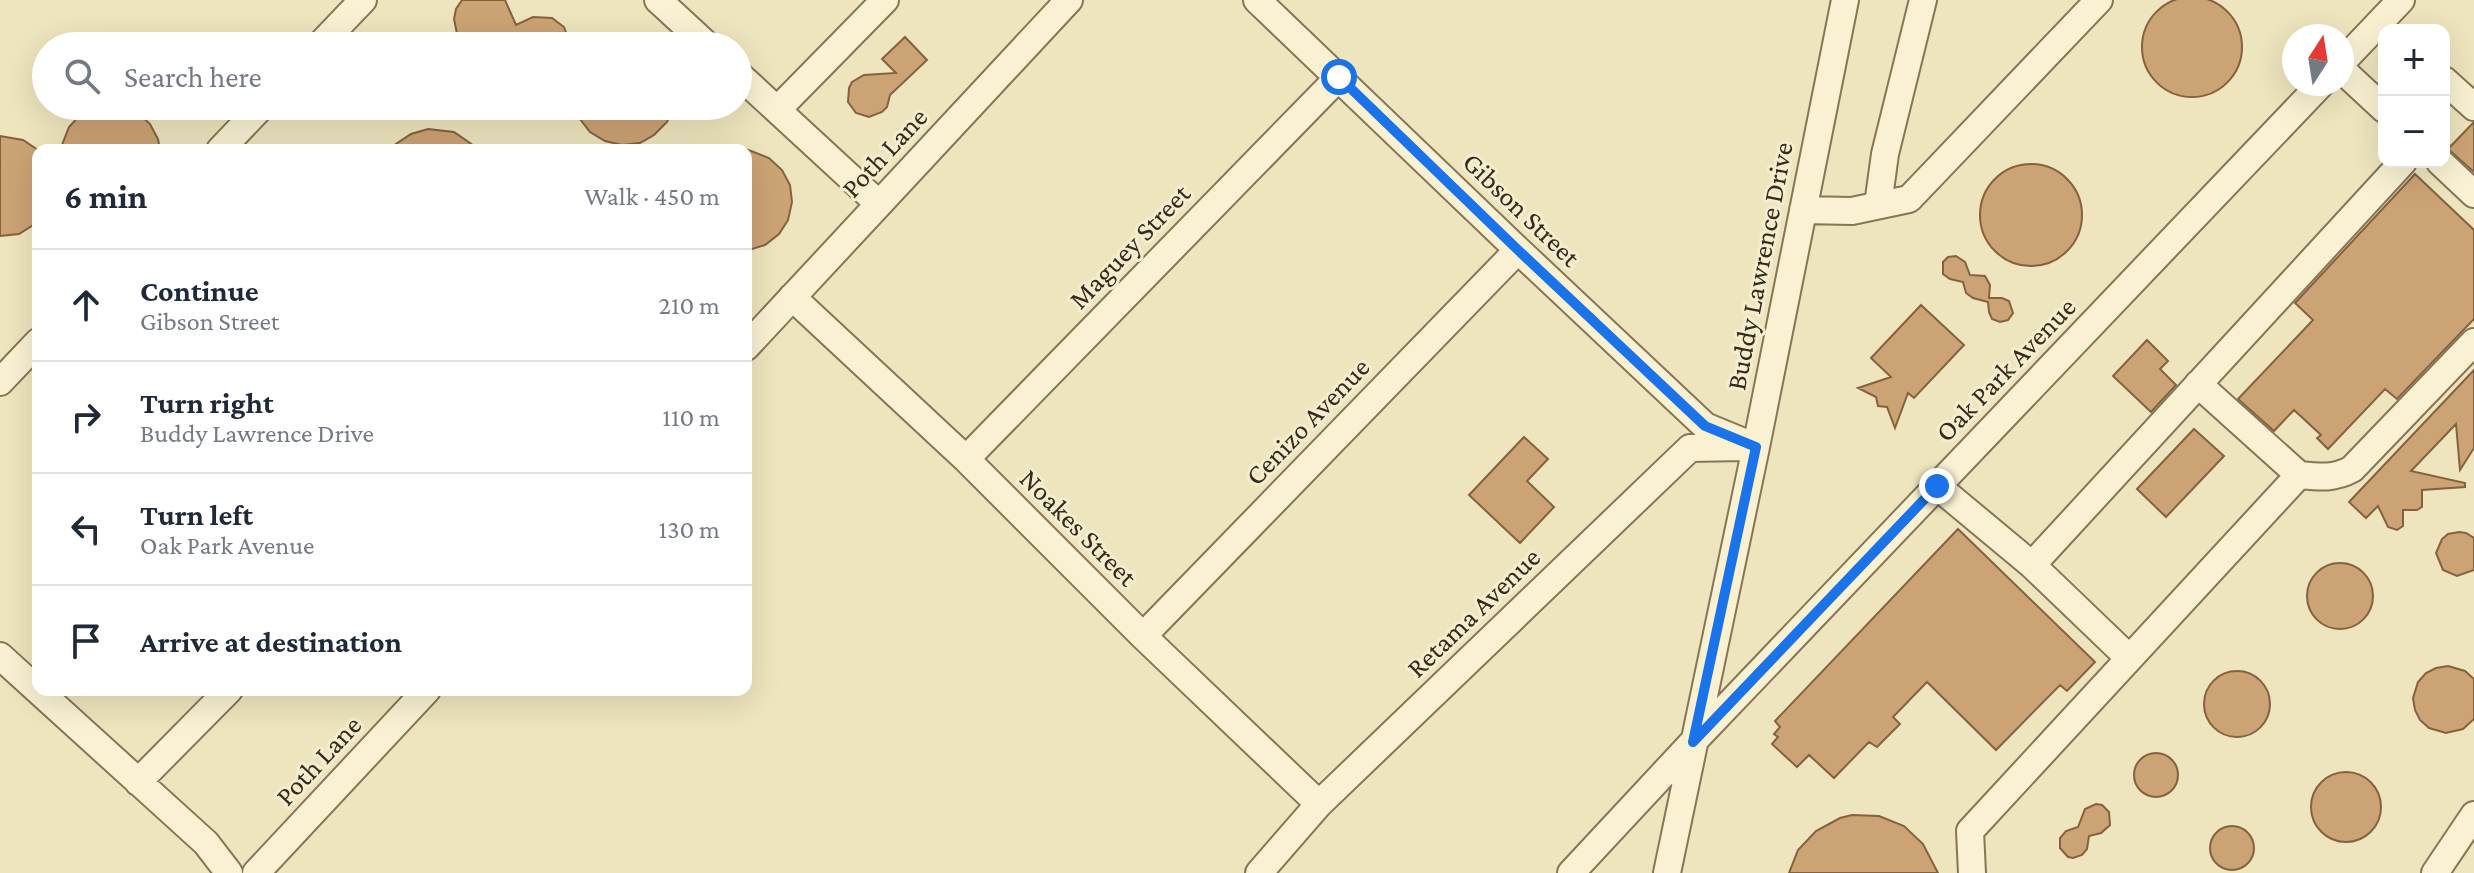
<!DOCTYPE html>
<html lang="en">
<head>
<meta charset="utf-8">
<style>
  :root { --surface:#fff; --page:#f6f6f7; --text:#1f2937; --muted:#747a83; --line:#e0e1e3 }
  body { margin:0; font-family:"Crimson Pro",serif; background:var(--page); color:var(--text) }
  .controls { position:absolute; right:24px; top:24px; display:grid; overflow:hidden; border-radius:16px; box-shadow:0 8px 32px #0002 }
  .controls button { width:72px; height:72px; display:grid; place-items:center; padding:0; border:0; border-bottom:2px solid var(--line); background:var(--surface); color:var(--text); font:40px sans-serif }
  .compass { position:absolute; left:2282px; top:24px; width:72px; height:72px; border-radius:50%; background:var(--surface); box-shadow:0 8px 32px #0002; rotate:12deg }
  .stop { position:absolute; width:24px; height:24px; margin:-18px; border:6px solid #1a73e8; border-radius:50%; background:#fff }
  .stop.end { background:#1a73e8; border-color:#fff; box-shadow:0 2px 8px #0008 }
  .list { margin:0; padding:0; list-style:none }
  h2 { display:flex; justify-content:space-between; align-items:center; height:104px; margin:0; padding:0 32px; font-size:34px }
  h2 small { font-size:26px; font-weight:400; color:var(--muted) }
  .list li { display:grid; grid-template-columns:52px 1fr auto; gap:24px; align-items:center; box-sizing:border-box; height:112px; padding:0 32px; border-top:2px solid var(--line) }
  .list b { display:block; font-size:30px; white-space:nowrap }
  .list p { margin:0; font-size:26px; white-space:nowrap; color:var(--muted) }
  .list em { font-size:26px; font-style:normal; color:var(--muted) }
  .icon { flex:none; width:44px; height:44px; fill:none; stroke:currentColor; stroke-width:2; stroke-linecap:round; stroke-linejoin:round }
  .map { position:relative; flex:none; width:2474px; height:873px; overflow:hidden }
  .search { position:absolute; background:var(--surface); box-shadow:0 8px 32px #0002; left:32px; top:32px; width:720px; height:88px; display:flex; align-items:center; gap:20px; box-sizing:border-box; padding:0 28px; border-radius:44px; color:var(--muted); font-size:30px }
  .panel { position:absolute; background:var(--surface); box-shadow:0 8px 32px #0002; left:32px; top:144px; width:720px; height:552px; border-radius:16px }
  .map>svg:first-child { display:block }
  .building { fill:#cca374; stroke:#85623d; stroke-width:2 }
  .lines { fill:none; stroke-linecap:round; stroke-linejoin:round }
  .minor-casing { stroke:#867557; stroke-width:30 }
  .minor { stroke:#f9f1d1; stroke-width:26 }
  .route { stroke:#1a73e8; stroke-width:10 }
  .labels { text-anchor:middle; stroke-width:6; stroke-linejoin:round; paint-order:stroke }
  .street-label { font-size:28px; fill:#352b1c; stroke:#f5eece }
</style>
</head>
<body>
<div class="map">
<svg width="2474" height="873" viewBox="0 0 2474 873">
  <rect width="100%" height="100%" fill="#eee5be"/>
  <path class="building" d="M2142 47a50 50 0 1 1 100 0a50 50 0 1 1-100 0Z
    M462,0H505L516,25L533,17L552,18L564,27L571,46H513L512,40L497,46H470L457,34L454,19L456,9Z
    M905,37L927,60L890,95L887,107L882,112L869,117L856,113L848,102L849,88L852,82L864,75L896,73L882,59Z
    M122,106L137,112L150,124L158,139L160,150H60L69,127L80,115L100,106Z
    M574,106H674L667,122L654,135L640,143L622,145L605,141L590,132L580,119Z
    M2473,123H2474V172L2448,149Z
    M428,129L454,132L480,150H387L411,134Z
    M0,136L23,140L38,150V222L19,234L0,236Z
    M746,149L769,158L782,170L790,185L792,202L788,220L779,234L765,245L746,251Z
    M1980 215a51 51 0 1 1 102 0a51 51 0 1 1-102 0Z
    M2415,174L2474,230V319L2397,399L2385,389L2328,449L2317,438L2321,435L2294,410L2274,431L2238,399L2313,320L2295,303Z
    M1956,256L1965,262L1970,275L1985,276L1990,285L1989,298H2002L2009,301L2013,313L2008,320L2000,322L1992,319L1989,312L1988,302L1973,298L1966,293L1963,282L1950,279L1943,274V262L1948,257Z
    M1921,305L1964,345L1914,398L1908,393L1895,428L1887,407L1878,406L1876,397L1858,388L1891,377L1871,358Z
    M2147,340L2168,361L2160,369L2176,385L2151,412L2113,376Z
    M2474,370V448L2460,470L2456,424L2411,471L2465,483V487L2422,490V507L2417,510H2403V526L2397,530L2388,527L2378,506L2366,518L2349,502Z
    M2194,429L2224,456L2166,517L2137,489Z
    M1524,437L1548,459L1527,481L1554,507L1520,543L1469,495Z
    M1958,529L2095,662L2067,691L2060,685L1996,750L1927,682L1893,717L1900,724L1877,747L1869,742L1834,778L1809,755L1797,767L1772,744L1778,737L1774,734L1780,727L1775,721Z
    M2459,532L2466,533L2474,538V570L2457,576L2443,570L2436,553L2442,539L2448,534Z
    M2307 596a33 33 0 1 1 66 0a33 33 0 1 1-66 0Z
    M2448,666L2465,671L2474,679V719L2463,729L2446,733L2429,728L2420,720L2415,710L2413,698L2418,682L2426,673L2436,668Z
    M2204 704a33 33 0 1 1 66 0a33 33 0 1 1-66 0Z
    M2134 775a22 22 0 1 1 44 0a22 22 0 1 1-44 0Z
    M2311 807a35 35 0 1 1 70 0a35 35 0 1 1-70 0Z
    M2096,804L2102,805L2109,812L2110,825L2101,833L2089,836L2087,849L2082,855L2073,858L2068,857L2060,848V838L2066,831L2078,827L2085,809Z
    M1852,815L1879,816L1904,826L1923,844L1938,873H1789L1798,850L1816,831L1840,818Z
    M2210 848a22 22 0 1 1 44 0a22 22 0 1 1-44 0Z"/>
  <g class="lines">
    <g class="minor-casing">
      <path id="minor" d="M658,0L708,46
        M1257,0L1518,250L1705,426L1756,447
        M319,46L363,0
        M2342,62L2401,0
        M2342,70L2384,109
        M738,74L879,204
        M2444,80L2474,107
        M777,110L885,0
        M220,150L262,106
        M2440,162L2474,194
        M1878,205L1885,154L1923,0
        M1803,210L1852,211L1909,199L2099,0
        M792,297L966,459L1143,636L1319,804
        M746,347L1069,0
        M0,382L38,342
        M2198,384L2299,475
        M966,459L1339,77
        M1937,486L2032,565L2129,658
        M2032,565L2403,162
        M1143,636L1518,250
        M0,656L206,843L229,873
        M138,782L229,690
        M256,873L427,690
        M1259,873L1319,804L1690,448L1745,447
        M1571,873L1693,742L2321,84
        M1667,873L1756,447L1845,0
        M1972,873L1970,831L2299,475C2319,477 2334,479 2352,469L2474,342
        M2435,873L2474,815"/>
    </g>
    <use href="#minor" class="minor"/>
  </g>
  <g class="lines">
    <path class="route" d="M1339,77L1518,250L1705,426L1756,447L1693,742L1937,486"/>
  </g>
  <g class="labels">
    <g class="street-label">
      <text transform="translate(884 152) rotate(-47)" y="10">Poth Lane</text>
      <text transform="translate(1522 209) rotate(44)" y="10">Gibson Street</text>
      <text transform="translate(1129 246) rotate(-46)" y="10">Maguey Street</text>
      <text transform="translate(1759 266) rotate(-79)" y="10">Buddy Lawrence Drive</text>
      <text transform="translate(2005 369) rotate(-46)" y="10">Oak Park Avenue</text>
      <text transform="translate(1307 421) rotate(-46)" y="10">Cenizo Avenue</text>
      <text transform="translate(1079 527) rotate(45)" y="10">Noakes Street</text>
      <text transform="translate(1473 612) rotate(-44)" y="10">Retama Avenue</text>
      <text transform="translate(318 760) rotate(-47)" y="10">Poth Lane</text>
    </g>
  </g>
</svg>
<div class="controls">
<button>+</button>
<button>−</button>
</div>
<svg class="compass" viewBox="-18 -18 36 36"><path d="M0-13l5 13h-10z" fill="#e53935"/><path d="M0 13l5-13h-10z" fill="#747a83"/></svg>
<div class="stop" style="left:1339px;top:77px"></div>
<div class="stop end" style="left:1937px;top:486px"></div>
<div class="search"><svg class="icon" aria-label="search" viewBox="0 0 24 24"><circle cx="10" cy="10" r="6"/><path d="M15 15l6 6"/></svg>Search here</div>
<section class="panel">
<h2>6 min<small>Walk · 450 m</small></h2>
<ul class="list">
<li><svg class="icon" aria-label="ahead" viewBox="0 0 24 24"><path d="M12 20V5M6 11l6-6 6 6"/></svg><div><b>Continue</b><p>Gibson Street</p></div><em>210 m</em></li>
<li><svg class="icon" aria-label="right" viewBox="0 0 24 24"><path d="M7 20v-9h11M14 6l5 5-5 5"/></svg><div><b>Turn right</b><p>Buddy Lawrence Drive</p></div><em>110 m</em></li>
<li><svg class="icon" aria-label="left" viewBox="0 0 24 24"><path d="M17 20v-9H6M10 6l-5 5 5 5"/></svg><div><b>Turn left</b><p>Oak Park Avenue</p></div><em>130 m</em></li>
<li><svg class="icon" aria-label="arrive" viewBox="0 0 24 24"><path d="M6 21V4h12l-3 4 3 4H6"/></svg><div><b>Arrive at destination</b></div></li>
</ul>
</section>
</div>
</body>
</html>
